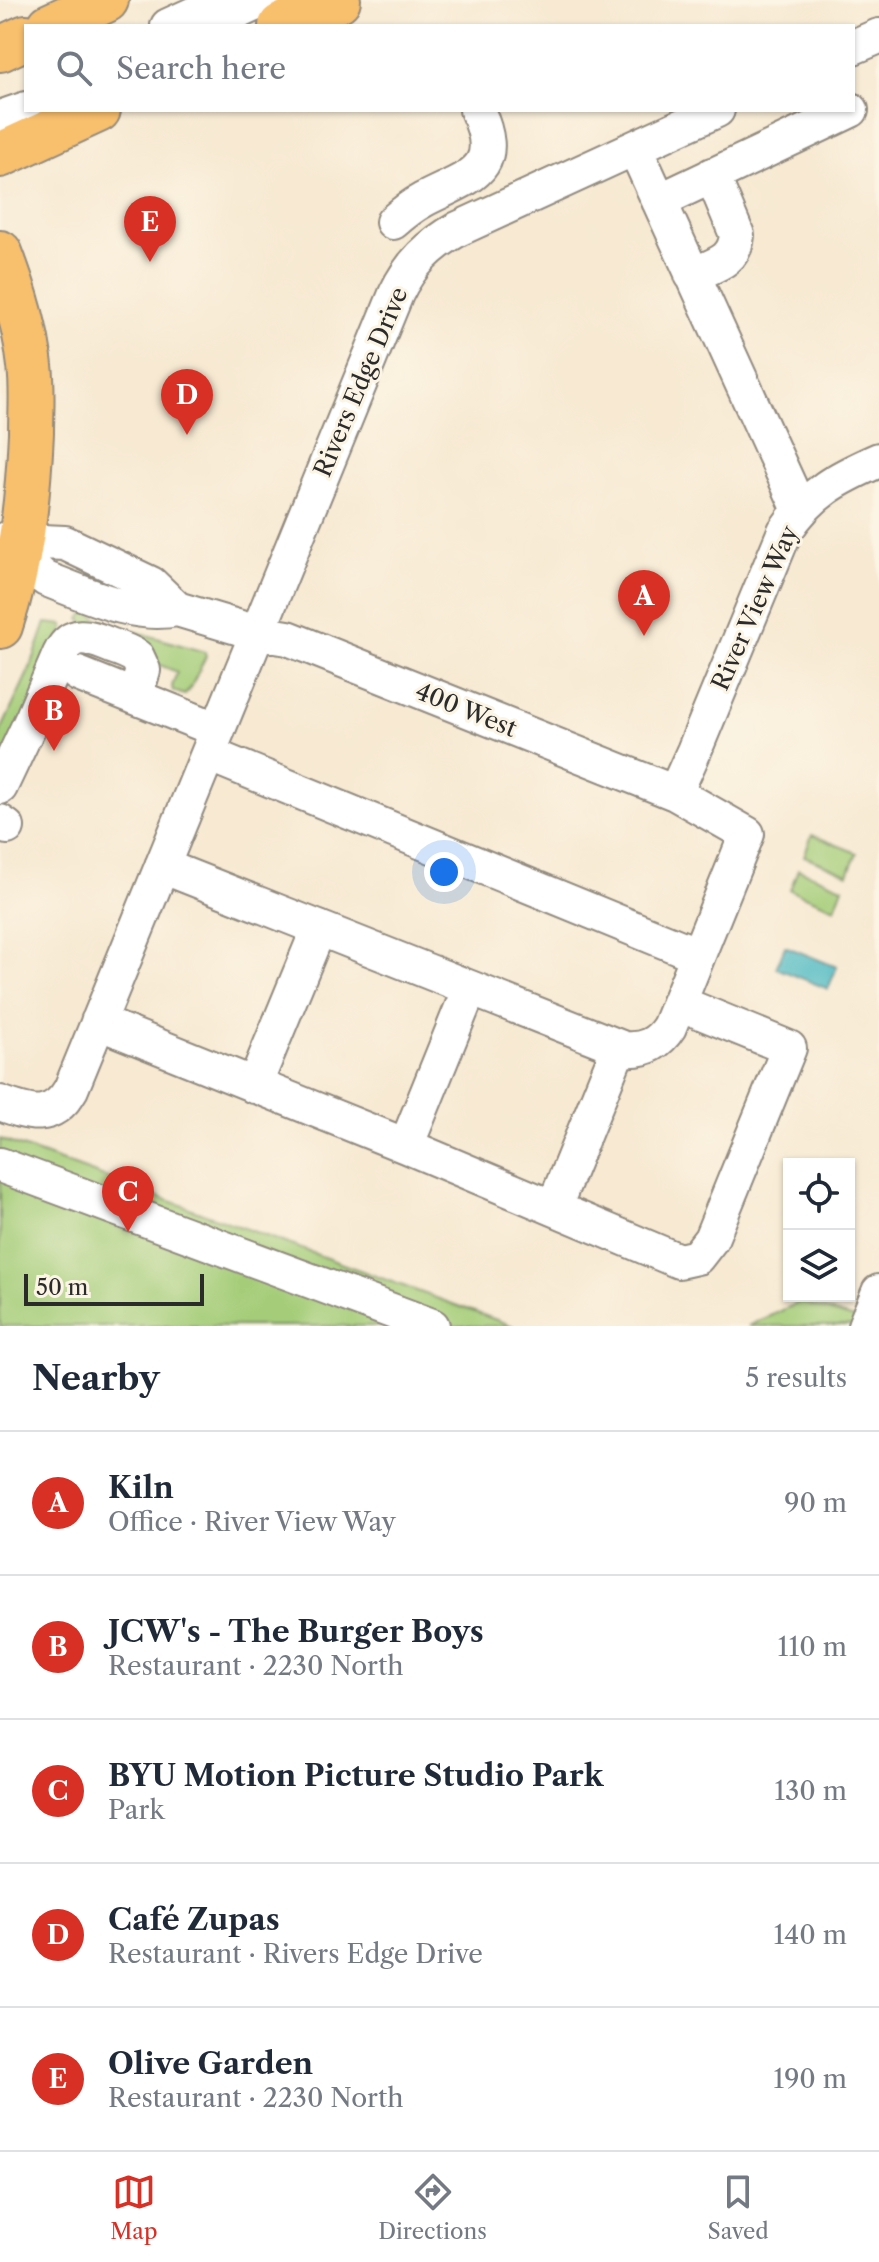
<!DOCTYPE html>
<html lang="en">
<head>
<meta charset="utf-8">
<style>
  :root { --surface:#fff; --page:#f2f2f3; --text:#1f2937; --muted:#747a83; --line:#e0e1e3; --accent:#d93025 }
  body { margin:0; font-family:"Libre Caslon Text",serif; background:var(--page); color:var(--text) }
  .controls { position:absolute; right:24px; bottom:24px; display:grid; overflow:hidden; border-radius:0px; box-shadow:0 2px 6px #0004 }
  .controls button { width:72px; height:72px; display:grid; place-items:center; padding:0; border:0; border-bottom:2px solid var(--line); background:var(--surface); color:var(--text); font:40px sans-serif }
  .scale { position:absolute; left:24px; bottom:20px; width:180px; box-sizing:border-box; padding-left:8px; border:4px solid #2b2b2b; border-top:0; font-size:22px; line-height:28px; white-space:nowrap; color:#2b2b2b; -webkit-text-stroke:6px #fcf5e5; paint-order:stroke }
  .you { position:absolute; left:444px; top:872px; width:28px; height:28px; margin:-20px; border:6px solid #fff; border-radius:50%; background:#1a73e8; box-shadow:0 0 0 12px #1a73e833 }
  .badge { display:grid; place-items:center; width:52px; height:52px; border-radius:50%; background:var(--accent); color:#fff; font-size:26px; font-weight:700 }
  .pin { position:absolute; translate:-50% -66px; filter:drop-shadow(0 2px 4px #0008) }
  .pin::after { content:''; position:absolute; top:42px; width:28px; height:24px; background:inherit; clip-path:polygon(0 0,100% 0,50% 100%) }
  .list { margin:0; padding:0; list-style:none }
  h2 { display:flex; justify-content:space-between; align-items:center; height:104px; margin:0; padding:0 32px; font-size:34px }
  h2 small { font-size:26px; font-weight:400; color:var(--muted) }
  .list li { display:grid; grid-template-columns:52px 1fr auto; gap:24px; align-items:center; box-sizing:border-box; height:144px; padding:0 32px; border-top:2px solid var(--line) }
  .list b { display:block; font-size:30px; white-space:nowrap }
  .list p { margin:0; font-size:26px; white-space:nowrap; color:var(--muted) }
  .list em { font-size:26px; font-style:normal; color:var(--muted) }
  .icon { flex:none; width:44px; height:44px; fill:none; stroke:currentColor; stroke-width:2; stroke-linecap:round; stroke-linejoin:round }
  .map { position:relative; flex:none; width:879px; height:1326px; overflow:hidden }
  .search { position:absolute; background:var(--surface); box-shadow:0 2px 6px #0004; left:24px; right:24px; top:24px; height:88px; display:flex; align-items:center; gap:20px; box-sizing:border-box; padding:0 28px; border-radius:0px; color:var(--muted); font-size:30px }
  .sheet { height:824px; background:var(--surface) }
  nav { display:flex; justify-content:space-around; align-items:center; box-sizing:border-box; height:112px; border-top:2px solid var(--line); background:var(--surface); font-size:22px; color:var(--muted) }
  nav a { display:grid; justify-items:center; gap:4px }
  nav .on { color:var(--accent) }
  .map>svg:first-child { display:block }
  .green { fill:#a5cd79; stroke:#687c52; stroke-width:2 }
  .water { fill:#4ab8c2; stroke:#3a7276; stroke-width:2 }
  .lines { fill:none; stroke-linecap:round; stroke-linejoin:round }
  .minor-casing { stroke:#918a7e; stroke-width:38 }
  .major-casing { stroke:#918a7e; stroke-width:48 }
  .minor { stroke:#fff; stroke-width:34 }
  .major { stroke:#f8bf6c; stroke-width:44 }
  .labels { text-anchor:middle; stroke-width:6; stroke-linejoin:round; paint-order:stroke }
  .street-label { font-size:24px; fill:#2b2b2b; stroke:#fcf5e5 }
</style>
</head>
<body>
<div class="map">
<svg width="879" height="1326" viewBox="0 0 879 1326">
  <rect width="100%" height="100%" fill="#fcf5e5"/>
  <filter id="ink" filterUnits="userSpaceOnUse"><feTurbulence type="fractalNoise" baseFrequency=".0125" numOctaves="2"/><feDisplacementMap in="SourceGraphic" scale="16" xChannelSelector="R" yChannelSelector="G"/><feConvolveMatrix kernelMatrix="1 2 1 2 8 2 1 2 1" color-interpolation-filters="sRGB"/></filter>
  <filter id="wash" filterUnits="userSpaceOnUse"><feTurbulence type="fractalNoise" baseFrequency=".006" numOctaves="4" result="noise"/><feDisplacementMap in="SourceGraphic" scale="32" xChannelSelector="R" yChannelSelector="G"/><feGaussianBlur stdDeviation="1.8" result="paint"/><feColorMatrix in="noise" values="0 0 0 0 0 0 0 0 0 0 0 0 0 0 0 0 0 1.4 0 .05"/><feComposite in="paint" operator="in"/></filter>
  <g filter="url(#wash)">
    <rect width="100%" height="100%" fill="#f7e9d2"/>
    <path class="green" d="M87,612L106,623L205,652L206,656L190,689L185,695L173,691L172,686L177,672L155,663L82,621L80,619Z
      M46,623L63,625L64,629L0,774V733L31,666Z
      M812,835L857,853L848,874L804,856Z
      M798,869L843,887L835,908L790,890Z
      M0,1139L513,1326H0Z
      M800,1302L877,1326H748Z"/>
    <path class="water" d="M785,946L837,967L828,989L776,968Z"/>
  </g>
  <g filter="url(#ink)">
    <g class="lines">
      <g class="minor-casing">
        <path id="minor" d="M168,26L225,0
          M207,26L263,0
          M853,47L879,36
          M0,118L26,109
          M635,148L800,510
          M659,201L851,110
          M393,222C402,214 412,206 423,200C469,176 505,172 477,110
          M692,275C714,265 735,262 737,235L712,175
          M6,539C21,552 29,568 46,579C86,594 134,618 177,609L257,633L288,638L675,793L747,834L669,1027C658,1044 644,1051 624,1049L162,866
          M0,552L20,551L42,542L65,543L151,584L177,609
          M78,674L218,730
          M208,754L698,955
          M0,787L33,717L60,654C73,628 91,638 112,646C121,649 129,652 137,657L143,670L135,697
          M675,793L694,751L785,531C811,492 838,478 879,460
          M0,822L7,827
          M98,1022L406,1146L679,1261L697,1257L711,1239L789,1048L679,1003
          M254,1086L319,928
          M0,1103C30,1114 52,1122 71,1089L396,294C410,264 430,245 458,229L717,110
          M406,1146L470,988
          M0,1165L432,1326
          M554,1207L619,1047
          M865,1326L879,1292"/>
      </g>
      <g class="major-casing">
        <path id="major" d="M50,26L106,0
          M281,26L338,0
          M0,49L26,37
          M0,155L98,110
          M0,253C14,289 26,327 30,366C33,388 31,411 31,433C28,499 21,564 0,626"/>
      </g>
      <use href="#minor" class="minor"/>
      <use href="#major" class="major"/>
    </g>
  </g>
  <g class="labels">
    <g class="street-label">
      <text transform="translate(361 382) rotate(-67)" y="8">Rivers Edge Drive</text>
      <text transform="translate(755 608) rotate(-66)" y="8">River View Way</text>
      <text transform="translate(466 710) rotate(22)" y="8">400 West</text>
    </g>
  </g>
</svg>
<div class="controls">
<button><svg class="icon" aria-label="locate" viewBox="0 0 24 24"><circle cx="12" cy="12" r="6"/><path d="M12 2v4M12 18v4M2 12h4M18 12h4"/></svg></button>
<button><svg class="icon" aria-label="layers" viewBox="0 0 24 24"><path d="M12 4l9 5-9 5-9-5zM3 14l9 5 9-5"/></svg></button>
</div>
<div class="scale">50 m</div>
<div class="you"></div>
<div class="pin badge" style="left:644px;top:636px">A</div>
<div class="pin badge" style="left:54px;top:751px">B</div>
<div class="pin badge" style="left:128px;top:1232px">C</div>
<div class="pin badge" style="left:187px;top:435px">D</div>
<div class="pin badge" style="left:150px;top:262px">E</div>
<div class="search"><svg class="icon" aria-label="search" viewBox="0 0 24 24"><circle cx="10" cy="10" r="6"/><path d="M15 15l6 6"/></svg>Search here</div>
</div>
<section class="sheet">
<h2>Nearby<small>5 results</small></h2>
<ul class="list">
<li><span class="badge">A</span><div><b>Kiln</b><p>Office · River View Way</p></div><em>90 m</em></li>
<li><span class="badge">B</span><div><b>JCW's - The Burger Boys</b><p>Restaurant · 2230 North</p></div><em>110 m</em></li>
<li><span class="badge">C</span><div><b>BYU Motion Picture Studio Park</b><p>Park</p></div><em>130 m</em></li>
<li><span class="badge">D</span><div><b>Café Zupas</b><p>Restaurant · Rivers Edge Drive</p></div><em>140 m</em></li>
<li><span class="badge">E</span><div><b>Olive Garden</b><p>Restaurant · 2230 North</p></div><em>190 m</em></li>
</ul>
</section>
<nav>
<a class="on"><svg class="icon" aria-label="map" viewBox="0 0 24 24"><path d="M3 6l6-2 6 2 6-2v14l-6 2-6-2-6 2zM9 4v14M15 6v14"/></svg>Map</a>
<a><svg class="icon" aria-label="directions" viewBox="0 0 24 24"><path d="M12 3l9 9-9 9-9-9zM9 14v-3h6M13 9l2 2-2 2"/></svg>Directions</a>
<a><svg class="icon" aria-label="saved" viewBox="0 0 24 24"><path d="M7 4h10v16l-5-4-5 4z"/></svg>Saved</a>
</nav>
</body>
</html>
